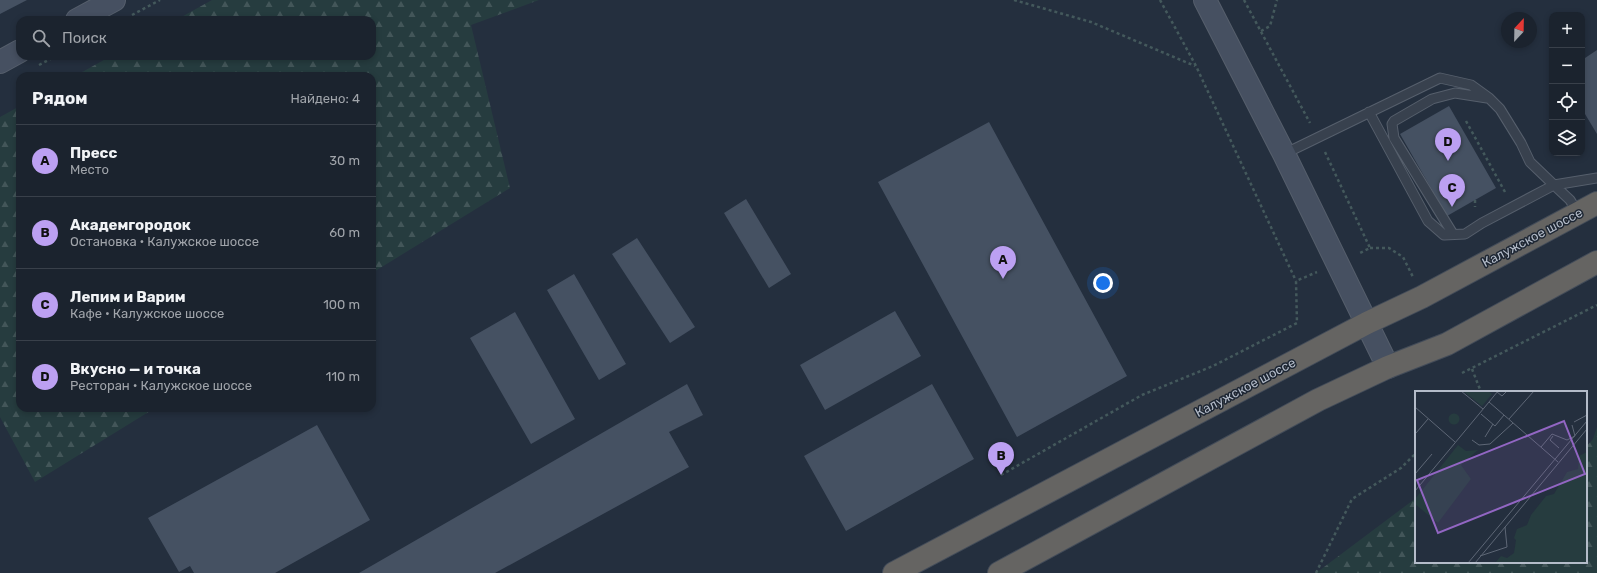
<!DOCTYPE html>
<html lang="ru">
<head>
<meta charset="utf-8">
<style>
  :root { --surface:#1b232e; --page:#282f3a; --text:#f1f3f6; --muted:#a0a4aa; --line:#39404a; --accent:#bca0f2 }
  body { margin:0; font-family:Rubik,sans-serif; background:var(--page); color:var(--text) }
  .controls { position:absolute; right:12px; top:12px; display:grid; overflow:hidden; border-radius:8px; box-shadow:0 2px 6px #0003 }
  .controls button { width:36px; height:36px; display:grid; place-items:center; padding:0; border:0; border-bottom:1px solid var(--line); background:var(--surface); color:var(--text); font:20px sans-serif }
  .compass { position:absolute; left:1501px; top:12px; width:36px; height:36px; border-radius:50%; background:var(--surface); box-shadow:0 2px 6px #0003; rotate:22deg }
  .you { position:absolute; left:1103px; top:283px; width:14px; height:14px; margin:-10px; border:3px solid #fff; border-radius:50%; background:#1a73e8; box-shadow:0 0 0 6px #1a73e833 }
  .badge { display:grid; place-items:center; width:26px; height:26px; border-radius:50%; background:var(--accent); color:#111; font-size:13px; font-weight:700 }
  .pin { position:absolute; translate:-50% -33px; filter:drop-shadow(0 1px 2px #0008) }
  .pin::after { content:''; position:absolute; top:21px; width:14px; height:12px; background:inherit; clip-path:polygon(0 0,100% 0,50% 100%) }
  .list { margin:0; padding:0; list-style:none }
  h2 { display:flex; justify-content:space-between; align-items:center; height:52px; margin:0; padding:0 16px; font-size:17px }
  h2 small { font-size:13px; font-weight:400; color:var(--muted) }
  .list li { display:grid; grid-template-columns:26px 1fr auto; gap:12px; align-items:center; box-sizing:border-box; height:72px; padding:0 16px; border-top:1px solid var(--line) }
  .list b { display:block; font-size:15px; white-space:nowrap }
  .list p { margin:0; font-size:13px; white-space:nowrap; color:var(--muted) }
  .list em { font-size:13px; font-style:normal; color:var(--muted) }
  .icon { flex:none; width:22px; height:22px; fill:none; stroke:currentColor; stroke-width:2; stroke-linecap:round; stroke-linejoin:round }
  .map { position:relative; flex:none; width:1597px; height:573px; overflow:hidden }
  .search { position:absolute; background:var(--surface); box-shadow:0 2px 6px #0003; left:16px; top:16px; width:360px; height:44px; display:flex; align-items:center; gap:10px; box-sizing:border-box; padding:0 14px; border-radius:12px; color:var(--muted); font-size:15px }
  .panel { position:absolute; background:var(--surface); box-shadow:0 2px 6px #0003; left:16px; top:72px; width:360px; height:340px; border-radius:12px }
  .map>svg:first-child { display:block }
  .forest { fill:url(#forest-firs) }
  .building { fill:#455162 }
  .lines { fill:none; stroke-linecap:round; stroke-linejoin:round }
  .service-casing { stroke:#565f6c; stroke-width:11 }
  .secondary-casing { stroke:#565f6c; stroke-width:24 }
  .trunk-casing { stroke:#434c59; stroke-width:24 }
  .path { stroke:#44595c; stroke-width:2.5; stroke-dasharray:3 3; stroke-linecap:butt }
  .service { stroke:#38414e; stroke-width:9 }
  .secondary { stroke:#465061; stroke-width:22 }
  .trunk { stroke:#656462; stroke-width:22 }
  .labels { text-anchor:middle; stroke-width:3; stroke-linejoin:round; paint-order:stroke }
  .street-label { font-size:13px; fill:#b4bcc9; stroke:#1d2633 }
  .inset-road { fill:none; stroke:#5e6776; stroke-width:1 }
  .view { fill:#9266c3; fill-opacity:0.15; stroke:#9266c3; stroke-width:2 }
  .inset-edge { fill:none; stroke:#b4bcc9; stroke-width:2 }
</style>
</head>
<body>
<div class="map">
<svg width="1597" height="573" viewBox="0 0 1597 573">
  <defs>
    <pattern id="forest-firs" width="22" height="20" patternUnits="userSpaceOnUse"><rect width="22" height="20" fill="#263c3f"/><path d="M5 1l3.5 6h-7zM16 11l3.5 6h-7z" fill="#435659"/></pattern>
  </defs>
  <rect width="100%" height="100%" fill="#242f3e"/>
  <path class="forest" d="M212,0H539L471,25L510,188L372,273V76H75L111,56H372V20H176Z
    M20,106V408H155L35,482L0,417V117Z
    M1597,427V573H1316L1416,498V562H1586V447L1593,439Z"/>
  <path class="building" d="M0,0H27L0,14Z
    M1597,50V134L1582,109V60Z
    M1449,106L1496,188L1447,216L1400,134Z
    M989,122L1127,376L1017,437L878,182Z
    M746,199L791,274L769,288L724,213Z
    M637,238L695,327L670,343L612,254Z
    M574,274L626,364L599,380L547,290Z
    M895,311L921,356L825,410L800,365Z
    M515,312L575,419L531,444L470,338Z
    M687,384L703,415L669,432L689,467L495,573H359Z
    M932,384L974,459L846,531L804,456Z
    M317,425L370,520L275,573H194L190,566L179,572L148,518Z"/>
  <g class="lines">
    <g class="service-casing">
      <path id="service" d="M1369,112L1428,221L1444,235L1465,234L1482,223L1554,185L1570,200L1578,213
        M1284,154L1440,78L1471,85L1489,98L1500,109L1521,143L1530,162L1554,185L1597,178
        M1453,234L1394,138L1392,124L1394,121L1432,99L1455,93L1487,98"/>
    </g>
    <g class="secondary-casing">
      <path id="secondary" d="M1205,0L1284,154L1388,367
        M77,20L114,0
        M0,62L20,51"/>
    </g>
    <g class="trunk-casing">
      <path id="trunk" d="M894,573L1367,323L1422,297L1597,203
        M999,573L1318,400L1388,367L1447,344L1597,262"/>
    </g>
    <path class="path" d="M1014,0L1091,22L1195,66
      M1160,0L1196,66L1296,281
      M1244,0L1310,123
      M132,15L160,0
      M1261,31L1270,26L1277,0
      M39,65L56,56
      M1466,121L1505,192
      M1325,152L1370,248L1358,254
      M1475,200V207
      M1370,248H1389L1403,257L1413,277
      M1472,369L1481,392
      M1462,373L1597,305
      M1001,475L1142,395L1213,366L1297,323L1296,281L1317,272
      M1316,573L1352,499L1401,468L1416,453"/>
    <use href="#service" class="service"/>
    <use href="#secondary" class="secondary"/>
    <use href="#trunk" class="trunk"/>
  </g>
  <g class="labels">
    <g class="street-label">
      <text transform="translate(1532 237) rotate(-28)" y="5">Калужское шоссе</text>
      <text transform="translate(1245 387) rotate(-28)" y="5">Калужское шоссе</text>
    </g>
  </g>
  <g transform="translate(1415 391)">
    <rect width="172" height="172" fill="#242f3e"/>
    <path d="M43,54L51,60L63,59L46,74L56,88L23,132L0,113V108ZM172,61V172H80L86,165L92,167L99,162L101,149L99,147L102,138L112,134L116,124L131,105L139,103L152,81L163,78L164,65Z" fill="#263c3f"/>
    <path d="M48,0H73L77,3L67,15ZM33.5 28a5.5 5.5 0 1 1 11 0a5.5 5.5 0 1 1-11 0Z" fill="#263c3f"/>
    <path class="inset-road" d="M46,0L68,18M82,1L87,5L91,1M74,11L83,0M0,16L40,51M66,23L80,35L89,24M94,28L119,0M159,31L172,24M1,42L13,28M138,45L135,49L144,57M70,46L78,33M57,49L64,54L75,53L98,32M126,56L137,43L152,49L160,45L157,34M0,83L17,63M0,100L74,11L143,71M65,165L92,156L90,136M53,172L172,30M60,172L172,38"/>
    <path class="view" d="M149,30L170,83L23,142L2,89Z"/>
    <rect width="172" height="172" class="inset-edge"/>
  </g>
</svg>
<div class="controls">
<button>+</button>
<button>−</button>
<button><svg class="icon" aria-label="locate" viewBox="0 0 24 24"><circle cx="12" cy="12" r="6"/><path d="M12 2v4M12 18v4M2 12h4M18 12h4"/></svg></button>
<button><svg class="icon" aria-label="layers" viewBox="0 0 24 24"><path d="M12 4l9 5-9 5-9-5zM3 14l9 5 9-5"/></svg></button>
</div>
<svg class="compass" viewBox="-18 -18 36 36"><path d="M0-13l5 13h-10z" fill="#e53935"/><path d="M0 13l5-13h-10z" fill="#a0a4aa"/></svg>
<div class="you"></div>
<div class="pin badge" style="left:1003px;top:279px">A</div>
<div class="pin badge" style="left:1001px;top:475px">B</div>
<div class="pin badge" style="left:1452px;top:207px">C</div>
<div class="pin badge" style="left:1448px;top:161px">D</div>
<div class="search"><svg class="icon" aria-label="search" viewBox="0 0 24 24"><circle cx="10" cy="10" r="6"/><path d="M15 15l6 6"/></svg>Поиск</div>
<section class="panel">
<h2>Рядом<small>Найдено: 4</small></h2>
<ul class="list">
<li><span class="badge">A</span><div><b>Пресс</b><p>Место</p></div><em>30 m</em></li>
<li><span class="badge">B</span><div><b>Академгородок</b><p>Остановка · Калужское шоссе</p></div><em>60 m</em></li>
<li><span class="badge">C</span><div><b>Лепим и Варим</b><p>Кафе · Калужское шоссе</p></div><em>100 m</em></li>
<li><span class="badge">D</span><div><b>Вкусно — и точка</b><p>Ресторан · Калужское шоссе</p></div><em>110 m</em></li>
</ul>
</section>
</div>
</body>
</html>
